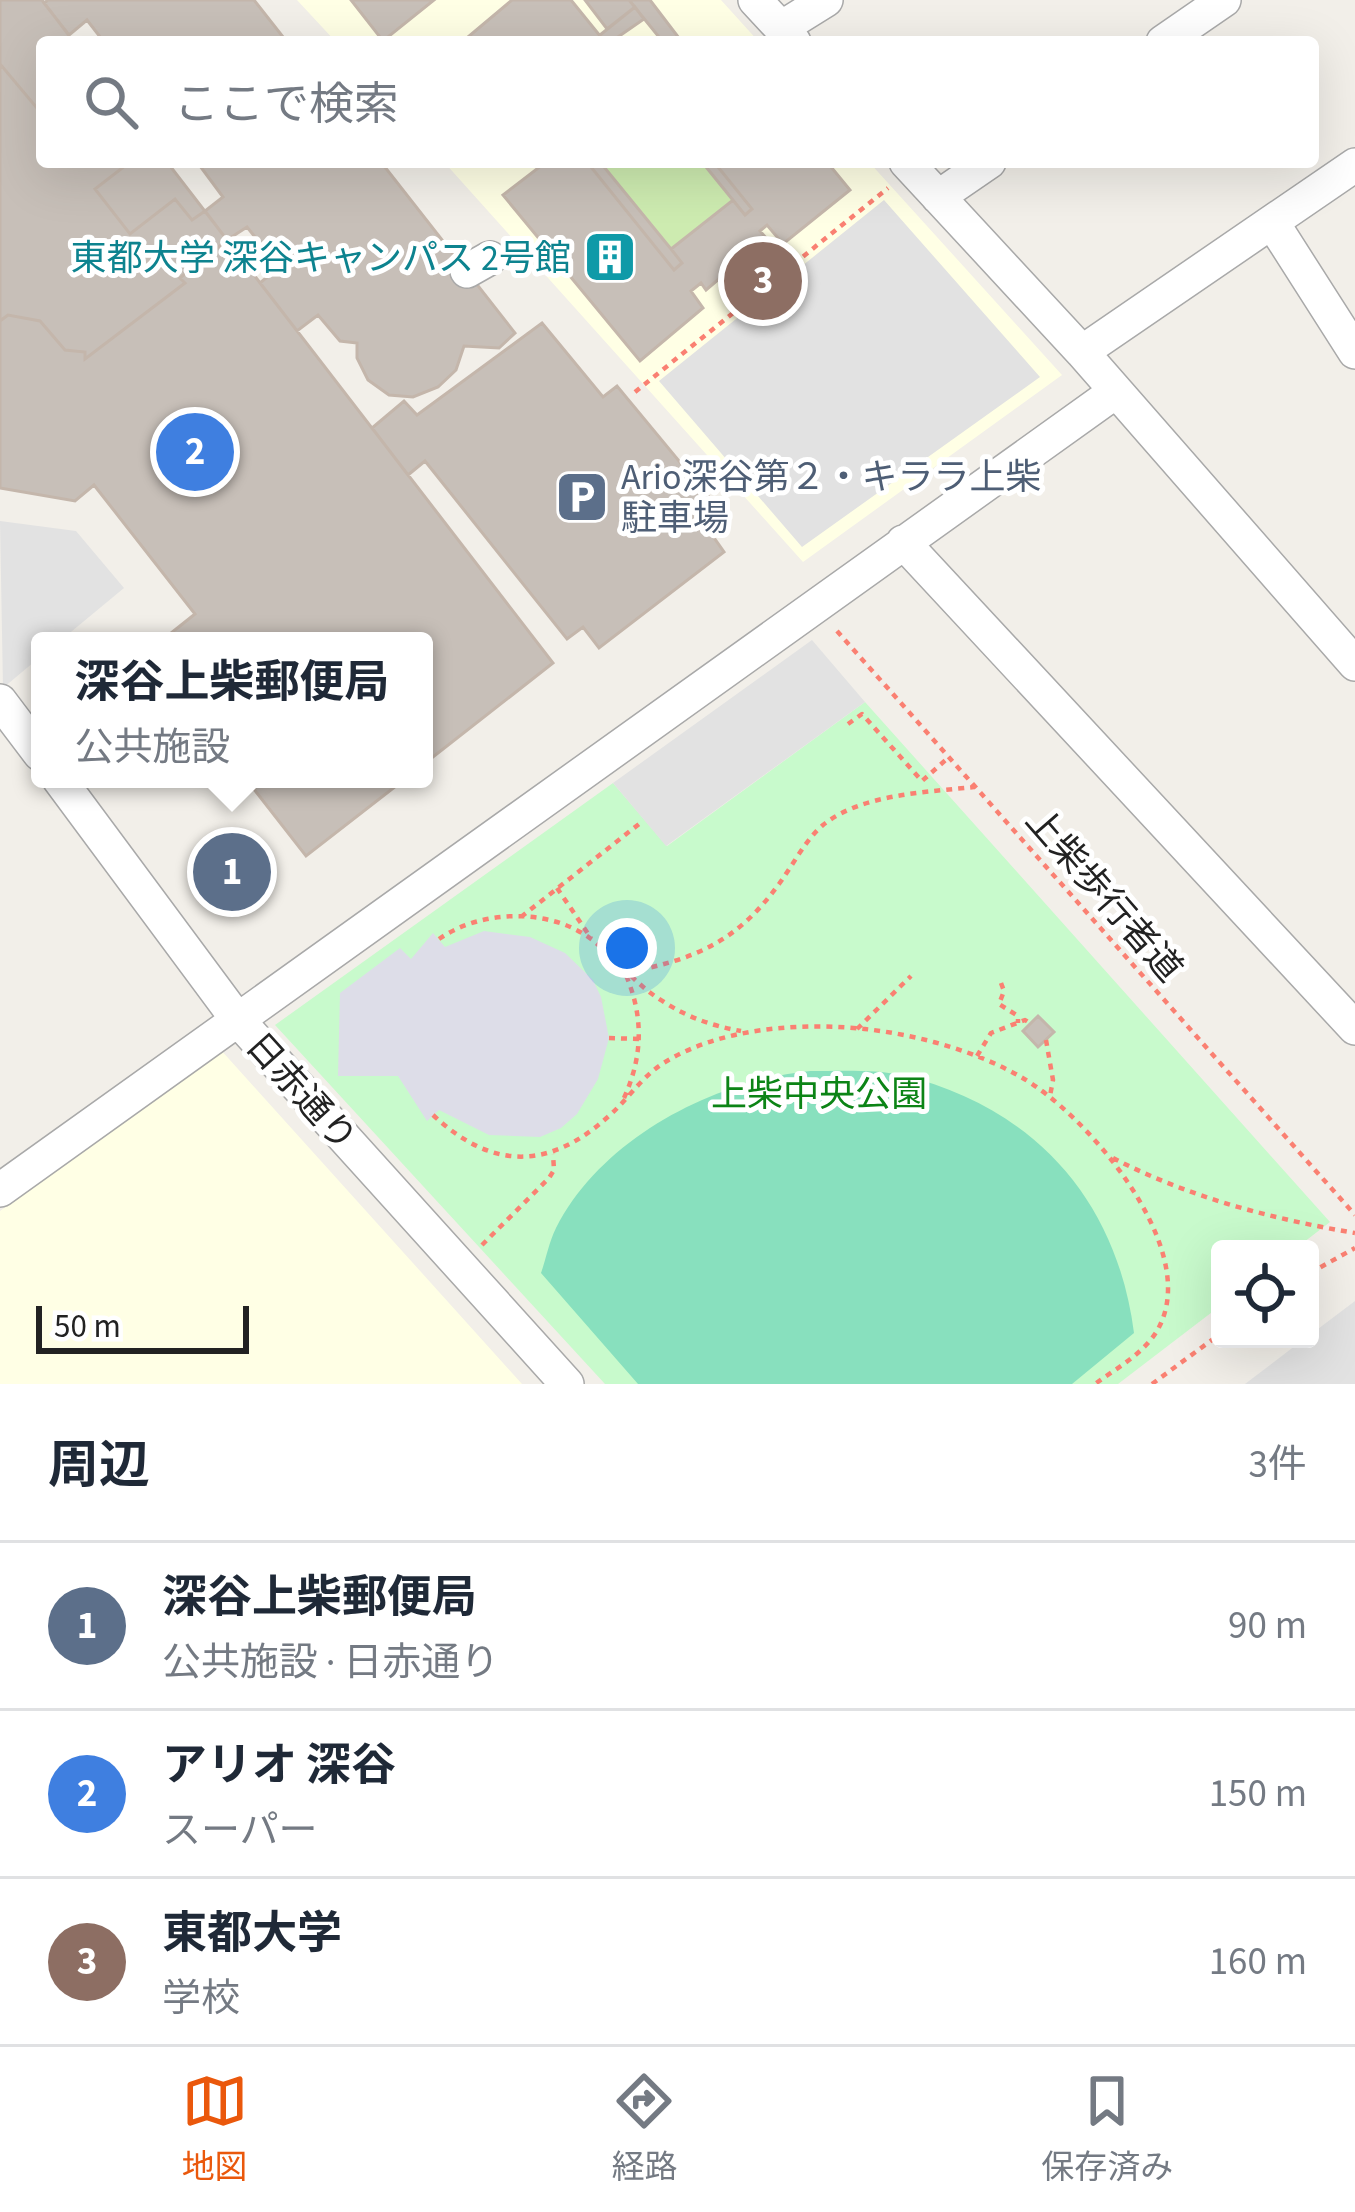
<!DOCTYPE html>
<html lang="ja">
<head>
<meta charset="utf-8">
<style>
  :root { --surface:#fff; --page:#f6f6f7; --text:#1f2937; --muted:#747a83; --line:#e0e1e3; --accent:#ea580c }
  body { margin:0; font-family:"Source Sans 3","Noto Sans JP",sans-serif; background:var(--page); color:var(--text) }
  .controls { position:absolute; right:36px; bottom:36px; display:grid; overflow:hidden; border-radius:12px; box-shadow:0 12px 48px #0002 }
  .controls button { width:108px; height:108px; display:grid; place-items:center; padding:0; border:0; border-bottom:3px solid var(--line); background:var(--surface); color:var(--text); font:60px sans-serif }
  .scale { position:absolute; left:36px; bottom:30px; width:213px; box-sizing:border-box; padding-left:12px; border:6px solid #222; border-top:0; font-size:33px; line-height:42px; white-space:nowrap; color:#222; -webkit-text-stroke:9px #fff; paint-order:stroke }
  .you { position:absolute; left:627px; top:948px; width:42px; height:42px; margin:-30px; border:9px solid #fff; border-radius:50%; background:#1a73e8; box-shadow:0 0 0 18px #1a73e833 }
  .badge { display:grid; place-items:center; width:78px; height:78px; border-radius:50%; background:var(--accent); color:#fff; font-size:39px; font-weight:700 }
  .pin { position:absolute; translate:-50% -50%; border:6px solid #fff; box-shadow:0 3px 12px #0006 }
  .popup { position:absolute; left:31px; top:632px; width:402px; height:156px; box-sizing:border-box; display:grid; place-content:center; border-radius:12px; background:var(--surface); filter:drop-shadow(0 3px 9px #0005); font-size:39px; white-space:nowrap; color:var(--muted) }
  .popup b { font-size:45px; color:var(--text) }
  .popup::after { content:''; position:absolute; left:50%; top:100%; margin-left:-24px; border:24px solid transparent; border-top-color:var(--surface) }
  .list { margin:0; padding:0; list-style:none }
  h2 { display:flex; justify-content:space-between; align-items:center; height:156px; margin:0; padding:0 48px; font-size:51px }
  h2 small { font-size:39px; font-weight:400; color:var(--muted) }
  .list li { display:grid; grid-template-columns:78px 1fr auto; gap:36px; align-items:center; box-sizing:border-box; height:168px; padding:0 48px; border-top:3px solid var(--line) }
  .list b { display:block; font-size:45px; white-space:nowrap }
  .list p { margin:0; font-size:39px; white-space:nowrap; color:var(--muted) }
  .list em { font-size:39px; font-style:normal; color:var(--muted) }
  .icon { flex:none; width:66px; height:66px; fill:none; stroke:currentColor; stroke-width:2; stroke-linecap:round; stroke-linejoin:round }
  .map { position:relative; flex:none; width:1355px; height:1384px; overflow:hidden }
  .search { position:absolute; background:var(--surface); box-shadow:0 12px 48px #0002; left:36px; right:36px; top:36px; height:132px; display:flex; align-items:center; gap:30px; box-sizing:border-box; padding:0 42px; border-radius:12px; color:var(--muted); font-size:45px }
  .sheet { height:660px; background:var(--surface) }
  nav { display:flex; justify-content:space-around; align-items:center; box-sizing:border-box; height:168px; border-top:3px solid var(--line); background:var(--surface); font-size:33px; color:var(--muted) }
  nav a { display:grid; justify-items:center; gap:6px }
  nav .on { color:var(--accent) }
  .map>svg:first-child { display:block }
  .education { fill:#ffffe5 }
  .grass { fill:#cdebb0 }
  .park { fill:#c8facc }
  .pitch { fill:#88e0be }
  .parking { fill:#e2e2e2 }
  .plaza { fill:#dddde8 }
  .building { fill:#c7bfb8; stroke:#c4b6ab; stroke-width:3 }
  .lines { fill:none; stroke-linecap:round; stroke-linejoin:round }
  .minor-casing { stroke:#a9a9a9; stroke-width:36 }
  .path { stroke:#fa8072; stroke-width:4.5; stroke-dasharray:6 6; stroke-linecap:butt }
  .minor { stroke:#fff; stroke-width:33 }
  .labels { text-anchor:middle; stroke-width:10; stroke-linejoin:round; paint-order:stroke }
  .culture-label { font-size:36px; fill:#0d838f; stroke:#fff; text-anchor:end }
  .service-label { font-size:36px; fill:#4e5e75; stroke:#fff; text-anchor:start }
  .street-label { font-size:36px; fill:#222; stroke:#fff }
  .park-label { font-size:36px; fill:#0c8416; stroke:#fff }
</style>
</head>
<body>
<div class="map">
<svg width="1355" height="1384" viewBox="0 0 1355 1384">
  <rect width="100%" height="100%" fill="#f2efe9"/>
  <path class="education" d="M297,0H721L759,42H336Z
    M444,162H869L1062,375L803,562Z
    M220,1049L522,1384H0V1211Z"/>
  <path class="grass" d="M600,162H702L733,200L671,249Z"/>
  <path class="park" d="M865,702L1330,1222L1295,1249H1220V1306L1118,1384H605L275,1025L613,783L667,846Z"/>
  <path class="pitch" d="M810,1071C839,1071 873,1069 902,1075C1034,1107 1117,1200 1134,1333L1072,1384H638L541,1273C546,1259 549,1242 556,1228C602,1138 713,1081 810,1071Z"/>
  <path class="parking" d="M884,200L1040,377L802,547L659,381Z
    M0,521L76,531L124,588L60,641H40V657L3,688Z
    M812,640L865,702L666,846L613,783Z
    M1355,1301V1384H1245L1304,1339H1310V1335Z"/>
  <path class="plaza" d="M484,931L530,937L565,953L593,980L601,997L609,1038L598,1079L577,1114L561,1128L540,1137L489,1135L439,1110L427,1121L398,1076H338L340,993L400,948L411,959L433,933L445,947Z"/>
  <path class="building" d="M0,0H42L74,42H42V162H167L553,663L424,764V641H161L195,614L94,485L75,501L0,488Z
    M48,0H254L287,42H104L87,20L69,35L44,3Z
    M351,0H434L383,41Z
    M512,0H571L605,42H462Z
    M585,0H629L635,7L607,29Z
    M629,0H650L682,42H663Z
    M635,7L644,19L615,39L618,42H606L600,35Z
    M0,64L42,114V162H130L95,189L130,234L175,199L192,220L205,211L227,240L180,278L185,283L85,359V352L65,350L40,321L8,315L0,321Z
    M197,162H381L515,333L499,348L464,346L456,370L438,387L413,397L389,395L368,380L357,358V343L340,341L318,315L297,331L260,283L279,267L247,227L227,240L205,211L223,197Z
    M546,162H587L674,270L682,263L671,249L733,200L745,215L752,209L714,162H827L850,190L783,244L767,225L760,231L767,239L752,251L771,273L738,300L720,278L706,290L701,283L691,291L703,308L640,361L503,195Z
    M587,162H600L671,249L682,263L674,270Z
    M702,162H714L752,209L745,215Z
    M542,323L603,397L617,386L727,519L710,532L724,552L599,648L583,627L567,639L425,461L408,475L372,428L404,401L417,415Z
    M246,779H405L306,856Z
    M1038,1016L1054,1032L1038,1047L1023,1031Z"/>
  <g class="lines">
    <g class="minor-casing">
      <path id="minor" d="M755,0L794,42
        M781,28L826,0
        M1163,42L1224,0
        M906,162L1082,352L1355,664
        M938,197L989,162
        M1272,222L1355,352
        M467,271L490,258
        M1082,352L1355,165
        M903,542L1355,1028
        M0,701L40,754
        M59,779L237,1019L567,1384
        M0,1190L1115,392"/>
    </g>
    <path class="path" d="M635,392L888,188
      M837,631L1355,1215
      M848,724L862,714L922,781L949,757
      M557,888L591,938
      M521,917L639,824
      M439,939C482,909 552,907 595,942C619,962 637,986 664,1002C689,1018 713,1026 741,1031
      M1001,983L1004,991L999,1004L1018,1016V1023
      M857,1029L911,976
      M609,1038L640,1039
      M1046,1040L1053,1080L1050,1096
      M977,1056L991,1033L1025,1020L1031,1024
      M624,1098C643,1056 644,1016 625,973C695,959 736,943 779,884C793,865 806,839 823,825C861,794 928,792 974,787
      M433,1115C493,1171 550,1170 610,1115C628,1099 641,1078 662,1064C718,1028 800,1022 865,1029C918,1035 976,1051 1021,1077C1086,1114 1197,1243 1161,1323C1149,1351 1118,1367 1095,1384
      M1113,1158C1188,1197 1272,1219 1355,1233
      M482,1245L549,1178L554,1170L553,1154
      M1310,1273L1355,1248
      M1152,1384L1220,1334"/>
    <use href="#minor" class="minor"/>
  </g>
  <defs>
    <g id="building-square" transform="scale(2.7)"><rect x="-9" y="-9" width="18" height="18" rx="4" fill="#0f9aa8" stroke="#fff"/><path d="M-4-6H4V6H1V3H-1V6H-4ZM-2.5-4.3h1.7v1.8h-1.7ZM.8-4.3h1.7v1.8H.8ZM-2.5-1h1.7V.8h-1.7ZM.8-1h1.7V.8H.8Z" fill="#fff"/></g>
    <g id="parking-square" transform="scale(2.7)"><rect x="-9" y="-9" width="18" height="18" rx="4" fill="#5c6f8a" stroke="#fff"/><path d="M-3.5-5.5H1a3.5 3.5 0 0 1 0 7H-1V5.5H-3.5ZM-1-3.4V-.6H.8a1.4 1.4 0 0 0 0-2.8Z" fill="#fff"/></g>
  </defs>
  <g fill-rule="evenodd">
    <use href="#building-square" x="610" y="257"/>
    <use href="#parking-square" x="582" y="497"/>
  </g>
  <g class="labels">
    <g class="culture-label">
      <text x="571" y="270">東都大学 深谷キャンパス 2号館</text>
    </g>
    <g class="service-label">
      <text x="621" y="489">Ario深谷第２・キララ上柴<tspan x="621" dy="41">駐車場</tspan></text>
    </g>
    <g class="street-label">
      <text transform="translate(1105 894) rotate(49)" y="13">上柴歩行者道</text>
      <text transform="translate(302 1091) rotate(48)" y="13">日赤通り</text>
    </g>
    <g class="park-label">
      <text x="819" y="1106">上柴中央公園</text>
    </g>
  </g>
</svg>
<div class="controls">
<button><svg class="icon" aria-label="locate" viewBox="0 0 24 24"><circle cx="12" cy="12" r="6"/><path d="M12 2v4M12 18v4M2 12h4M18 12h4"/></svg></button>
</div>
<div class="scale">50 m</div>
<div class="you"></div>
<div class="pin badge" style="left:232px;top:872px;background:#5c6f8a">1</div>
<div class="popup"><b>深谷上柴郵便局</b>公共施設</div>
<div class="pin badge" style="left:195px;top:452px;background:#3f7fe0">2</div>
<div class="pin badge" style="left:763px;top:281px;background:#8d6e63">3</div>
<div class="search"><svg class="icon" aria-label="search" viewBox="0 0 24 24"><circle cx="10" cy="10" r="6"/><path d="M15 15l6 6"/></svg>ここで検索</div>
</div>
<section class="sheet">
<h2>周辺<small>3件</small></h2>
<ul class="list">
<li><span class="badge" style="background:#5c6f8a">1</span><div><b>深谷上柴郵便局</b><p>公共施設 · 日赤通り</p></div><em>90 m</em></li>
<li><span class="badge" style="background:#3f7fe0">2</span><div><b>アリオ 深谷</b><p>スーパー</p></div><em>150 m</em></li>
<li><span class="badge" style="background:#8d6e63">3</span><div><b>東都大学</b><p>学校</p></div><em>160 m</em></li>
</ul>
</section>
<nav>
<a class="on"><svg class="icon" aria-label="map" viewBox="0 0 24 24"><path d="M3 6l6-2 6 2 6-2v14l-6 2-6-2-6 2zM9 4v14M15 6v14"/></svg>地図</a>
<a><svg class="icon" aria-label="directions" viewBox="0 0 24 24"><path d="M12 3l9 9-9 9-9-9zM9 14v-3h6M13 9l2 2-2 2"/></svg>経路</a>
<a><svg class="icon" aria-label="saved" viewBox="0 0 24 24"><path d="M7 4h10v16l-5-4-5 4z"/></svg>保存済み</a>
</nav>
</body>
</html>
